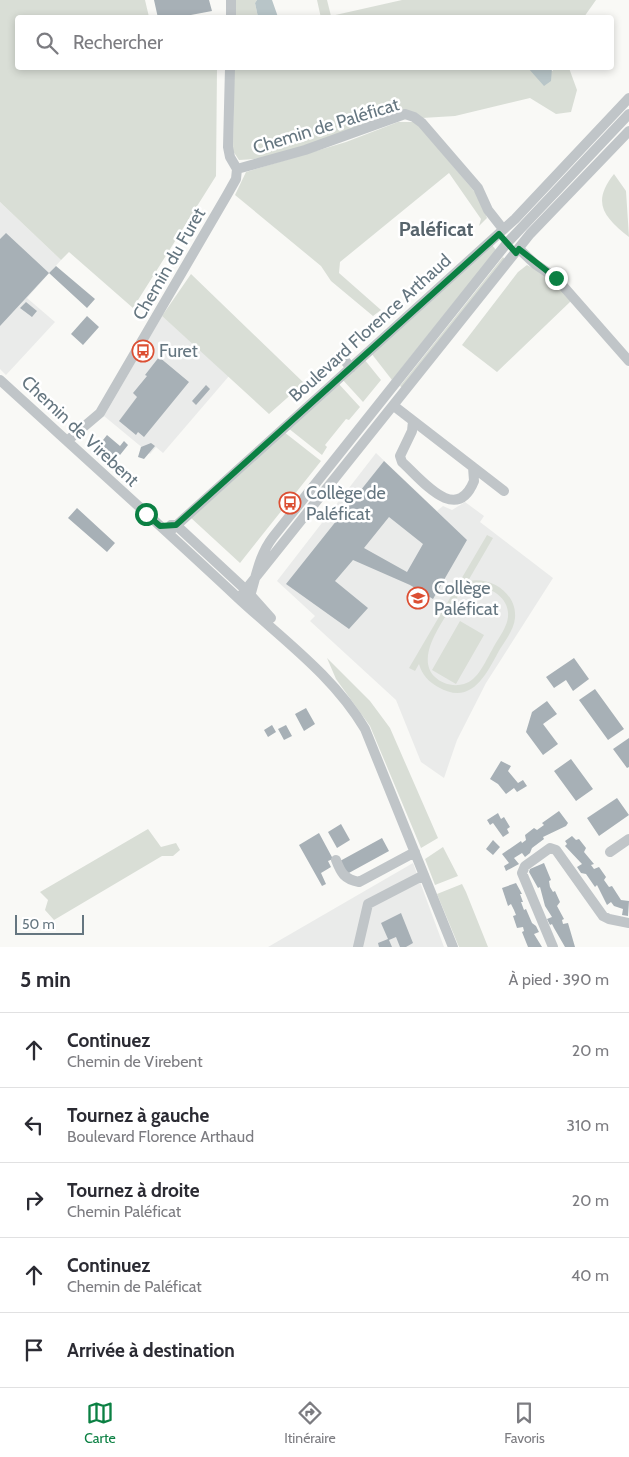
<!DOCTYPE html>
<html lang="fr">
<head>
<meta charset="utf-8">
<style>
  :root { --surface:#fff; --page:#f7f7f7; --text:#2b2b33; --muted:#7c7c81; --line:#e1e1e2; --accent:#0b8043 }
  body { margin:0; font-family:Cabin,sans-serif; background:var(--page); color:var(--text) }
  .scale { position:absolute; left:15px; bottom:12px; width:69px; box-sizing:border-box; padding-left:5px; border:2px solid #657680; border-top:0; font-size:14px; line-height:18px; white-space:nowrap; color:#657680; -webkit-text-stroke:4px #fff; paint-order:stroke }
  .stop { position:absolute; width:15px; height:15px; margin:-11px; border:4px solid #0b8043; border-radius:50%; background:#fff }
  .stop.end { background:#0b8043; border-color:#fff; box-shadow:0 1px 5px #0008 }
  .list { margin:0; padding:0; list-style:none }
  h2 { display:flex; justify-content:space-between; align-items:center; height:65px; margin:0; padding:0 20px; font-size:21px }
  h2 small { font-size:16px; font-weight:400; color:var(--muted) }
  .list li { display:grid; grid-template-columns:32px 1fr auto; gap:15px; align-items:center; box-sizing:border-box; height:75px; padding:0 20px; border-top:1px solid var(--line) }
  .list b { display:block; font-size:19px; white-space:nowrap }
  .list p { margin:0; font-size:16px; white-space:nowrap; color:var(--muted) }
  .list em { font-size:16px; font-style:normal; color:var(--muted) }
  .icon { flex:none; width:28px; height:28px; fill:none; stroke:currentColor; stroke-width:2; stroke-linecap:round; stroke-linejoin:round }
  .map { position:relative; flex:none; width:629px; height:947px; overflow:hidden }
  .search { position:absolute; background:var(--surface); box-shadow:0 2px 8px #0003; left:15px; right:15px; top:15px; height:55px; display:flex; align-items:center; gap:12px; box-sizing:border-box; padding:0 18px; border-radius:5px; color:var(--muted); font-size:19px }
  .sheet { height:440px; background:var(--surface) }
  nav { display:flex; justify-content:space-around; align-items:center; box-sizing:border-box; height:70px; border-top:1px solid var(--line); background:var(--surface); font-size:14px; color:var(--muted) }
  nav a { display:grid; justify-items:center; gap:2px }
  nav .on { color:var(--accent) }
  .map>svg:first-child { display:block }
  .built { fill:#eaebea }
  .green { fill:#d9ded6; fill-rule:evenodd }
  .water { fill:#b8c5c8 }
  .building { fill:#a7b0b6; fill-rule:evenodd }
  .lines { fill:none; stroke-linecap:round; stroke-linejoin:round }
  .minor { stroke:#c0c5c8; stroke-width:10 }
  .route { stroke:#0b8043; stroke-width:6 }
  .labels { text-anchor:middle; stroke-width:5; stroke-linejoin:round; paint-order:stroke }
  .street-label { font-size:18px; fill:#657680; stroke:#fff }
  .poi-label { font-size:18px; fill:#657680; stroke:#fff; text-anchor:start }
  .quarter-label { font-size:20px; font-weight:bold; fill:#57646c; stroke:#fff }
</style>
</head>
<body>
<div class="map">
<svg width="629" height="947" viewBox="0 0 629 947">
  <rect width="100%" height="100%" fill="#f9f9f6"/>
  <path class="built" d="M0,202L61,260L27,298L55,322L6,375L0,369Z
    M162,316L229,376L163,453L156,447L150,454L104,416Z
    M376,453L437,511L443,506L452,510L465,502L484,516L480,522L553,578L486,683L457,740L444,778L421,762L396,700L310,621L315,616L277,581Z
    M413,863L444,947H268Z"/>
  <path class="green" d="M0,0H145L149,17L18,18V68H217L216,176L133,308L69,252L61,260L0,202Z
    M235,0H257L255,3L258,17L235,18Z
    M317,0H327L331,16L402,0H596L584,17L321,18Z
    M234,68H527L553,71L552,68H569L577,90L571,112L556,114L530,98L455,116L422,118L406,111C353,130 296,158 239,160L233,151Z
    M398,122H416L479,197L487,218L479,226L481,219L449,173L340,262L339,273L381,310L373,316L331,281L321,266L235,195L246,172L346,142Z
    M614,174L626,191L629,237C604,217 591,203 614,174Z
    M492,245L496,250L392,380L371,353Z
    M503,257L506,261L404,389L400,386Z
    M527,265L552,279L571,301L497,372L462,345L518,272Z
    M191,274L304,383L269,414L162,316Z
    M364,359L381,380L363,402L342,379Z
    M338,383L360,407L349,420L346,419L325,445L327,447L322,455L288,428Z
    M284,432L321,461L240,563L190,517Z
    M487,535L493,538L468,581C491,576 517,593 515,618C514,629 506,640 500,649C487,673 472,707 438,687C429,682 422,675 419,664L415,671L409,668ZM475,587C496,587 516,604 505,627C502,634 496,642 492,650C485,662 478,680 464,684C454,687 442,684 435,677C413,656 447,617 458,596L463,591Z
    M460,621L484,635L456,684L432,670Z
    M327,658L370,701L390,728L438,838L421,848L370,726L336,679Z
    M148,829L161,847L176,843L180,850L173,856H162L54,920L45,910L48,900L40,892Z
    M443,847L458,876L435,885L425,859Z
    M462,884L466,892L488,947H459L437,894Z"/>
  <path class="water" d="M257,0H272L278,17H258L255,3Z
    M528,68H552L551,81L544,86Z"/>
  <path class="building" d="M154,0H209L212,11L175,18H158Z
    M6,233L49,273L0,326V239Z
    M56,266L95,299L87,308L49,273Z
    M26,302L37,311L32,317L20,308Z
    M87,316L99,327L83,345L71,334Z
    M159,357L189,382L144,437L138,432L136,435L119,421L137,397L133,393L147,376L145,375Z
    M206,385L210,389L196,405L192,401Z
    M107,435L120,446L124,441L128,445L120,455L116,452L111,457L101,450L99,445Z
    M151,443L155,446L144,459L138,457L141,447Z
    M384,461L467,540L433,599L410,585L353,560L335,581L368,608L349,629L286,584ZM389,517L423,544L407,572L364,548Z
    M77,508L115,543L107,552L68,518Z
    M574,658L589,679L573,691L566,680L554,688L546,677Z
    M595,689L624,729L608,740L579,700Z
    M547,701L557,714L543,724L558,744L543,755L526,732L532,712Z
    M306,708L315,724L304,731L295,714Z
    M272,725L276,732L268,737L264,730Z
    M286,725L292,736L284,740L278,729Z
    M629,738V767L627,768L613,749Z
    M571,759L593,789L576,801L554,771Z
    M501,761L511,766L508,771L518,783L523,780L527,786L517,792L514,788L506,794L498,784L490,779Z
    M617,798L629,815L599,836L587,818Z
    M559,811L568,823L566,826L543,837L544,839L532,848L530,853L525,857L522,853L514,858L519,864L506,871L504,866L509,863L502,854L521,841L522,843L526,840L525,835L534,828L537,830L544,825L542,823Z
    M498,813L501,819L504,817L510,827L507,829L509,833L503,837L493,823L490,825L487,820Z
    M341,824L350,840L337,848L328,832Z
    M319,833L333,859L328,861L331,867L321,873L326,884L322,886L299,845Z
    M572,836L576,840L579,839L586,848L584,852L594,864L591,865L594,869L599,867L606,877L604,880L609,887L612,886L621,900L629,901L628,916L622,915L623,909L614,906L611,902L607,905L597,885L595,887L586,874L581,873L577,867L582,864L565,846L567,844L565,841Z
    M382,838L389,851L347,874L340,861Z
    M493,840L500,847L493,855L486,849Z
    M544,863L551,880L549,881L550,887L553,892L555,891L560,902L557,906L564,919L562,920L563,924L568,923L575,947H565L554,928L552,924L550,925L547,919L552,917L545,906L540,887L538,888L529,872L530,869Z
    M516,883L522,894H520L523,902H521L524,910L526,909L532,923L536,926L539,932L534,934L542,947H528L522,932L524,931L523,927L517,928L513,916L516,915L514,910L511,904L508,906L502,888Z
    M401,913L413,943L406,947H400L396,937L389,940L392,947H379L378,943L388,939L381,923Z"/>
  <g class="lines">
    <path class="minor" d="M231,18V0
      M230,68L228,147L230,157L237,169
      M237,169L305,150L405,114L414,117L422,123L478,188L488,210L503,229
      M519,249L535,264L556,278L629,361
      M342,357L351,368
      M0,380C79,452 159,524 237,597C282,639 333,675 365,729L453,947
      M394,406L504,491
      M413,421L412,431L400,456L402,462C422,480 456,525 474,481L473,467
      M67,441L100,413L227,195L236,179L237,169
      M171,525H176L246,590L271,618
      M168,533L515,219L629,98
      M239,598L530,234L629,131
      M247,605C256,581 257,558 273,537L507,243L629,114
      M610,852L629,839
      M336,860C341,873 344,879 359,882L415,852
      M358,947L368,904L424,875
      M553,947L522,873L525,866L550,848L556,850L603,916L609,919L629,923"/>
  </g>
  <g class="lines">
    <path class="route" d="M146,514L160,526L176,525L499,234L516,253L519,249L556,278"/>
  </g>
  <defs>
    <g id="bus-ring" transform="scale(1.125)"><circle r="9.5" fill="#fff" stroke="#dc4f33" stroke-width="1.5"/><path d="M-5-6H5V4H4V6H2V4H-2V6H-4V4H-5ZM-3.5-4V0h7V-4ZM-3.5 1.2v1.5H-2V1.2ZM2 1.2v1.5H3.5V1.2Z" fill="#dc4f33"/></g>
    <g id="school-ring" transform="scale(1.125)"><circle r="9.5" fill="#fff" stroke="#dc4f33" stroke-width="1.5"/><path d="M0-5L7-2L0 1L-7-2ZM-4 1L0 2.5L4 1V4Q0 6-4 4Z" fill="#dc4f33"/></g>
  </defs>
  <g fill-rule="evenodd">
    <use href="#bus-ring" x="143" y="351"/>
    <use href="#bus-ring" x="290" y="503"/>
    <use href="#school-ring" x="418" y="598"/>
  </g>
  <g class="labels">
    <g class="street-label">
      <text transform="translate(326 126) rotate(-17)" y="6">Chemin de Paléficat</text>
      <text transform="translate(169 264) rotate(-60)" y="6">Chemin du Furet</text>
      <text transform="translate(370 328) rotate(-42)" y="6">Boulevard Florence Arthaud</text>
      <text transform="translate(80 431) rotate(43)" y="6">Chemin de Virebent</text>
    </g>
    <g class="poi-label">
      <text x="159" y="357">Furet</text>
      <text x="306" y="499">Collège de<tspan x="306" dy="21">Paléficat</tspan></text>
      <text x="434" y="594">Collège<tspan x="434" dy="21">Paléficat</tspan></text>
    </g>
    <g class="quarter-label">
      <text x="436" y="236">Paléficat</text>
    </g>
  </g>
</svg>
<div class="scale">50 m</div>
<div class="stop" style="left:146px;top:514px"></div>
<div class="stop end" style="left:556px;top:278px"></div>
<div class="search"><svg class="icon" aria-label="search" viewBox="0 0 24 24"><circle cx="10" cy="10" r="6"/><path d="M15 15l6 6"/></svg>Rechercher</div>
</div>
<section class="sheet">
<h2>5 min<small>À pied · 390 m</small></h2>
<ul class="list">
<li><svg class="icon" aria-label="ahead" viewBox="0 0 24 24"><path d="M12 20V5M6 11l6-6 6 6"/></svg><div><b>Continuez</b><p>Chemin de Virebent</p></div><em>20 m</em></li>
<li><svg class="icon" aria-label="left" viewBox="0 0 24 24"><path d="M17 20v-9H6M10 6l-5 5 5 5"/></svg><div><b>Tournez à gauche</b><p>Boulevard Florence Arthaud</p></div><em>310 m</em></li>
<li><svg class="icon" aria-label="right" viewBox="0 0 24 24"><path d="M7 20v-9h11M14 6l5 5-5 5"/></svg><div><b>Tournez à droite</b><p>Chemin Paléficat</p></div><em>20 m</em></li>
<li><svg class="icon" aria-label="ahead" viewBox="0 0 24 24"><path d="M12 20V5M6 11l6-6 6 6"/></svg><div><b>Continuez</b><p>Chemin de Paléficat</p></div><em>40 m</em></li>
<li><svg class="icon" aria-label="arrive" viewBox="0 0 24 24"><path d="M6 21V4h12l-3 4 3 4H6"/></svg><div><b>Arrivée à destination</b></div></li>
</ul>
</section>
<nav>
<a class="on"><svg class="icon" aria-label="map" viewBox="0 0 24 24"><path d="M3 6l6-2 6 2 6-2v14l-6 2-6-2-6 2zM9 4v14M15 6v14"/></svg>Carte</a>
<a><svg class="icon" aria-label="directions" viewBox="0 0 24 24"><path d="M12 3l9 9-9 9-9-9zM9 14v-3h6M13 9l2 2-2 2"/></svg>Itinéraire</a>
<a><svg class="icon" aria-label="saved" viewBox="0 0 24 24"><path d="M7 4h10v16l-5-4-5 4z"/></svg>Favoris</a>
</nav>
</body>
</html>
